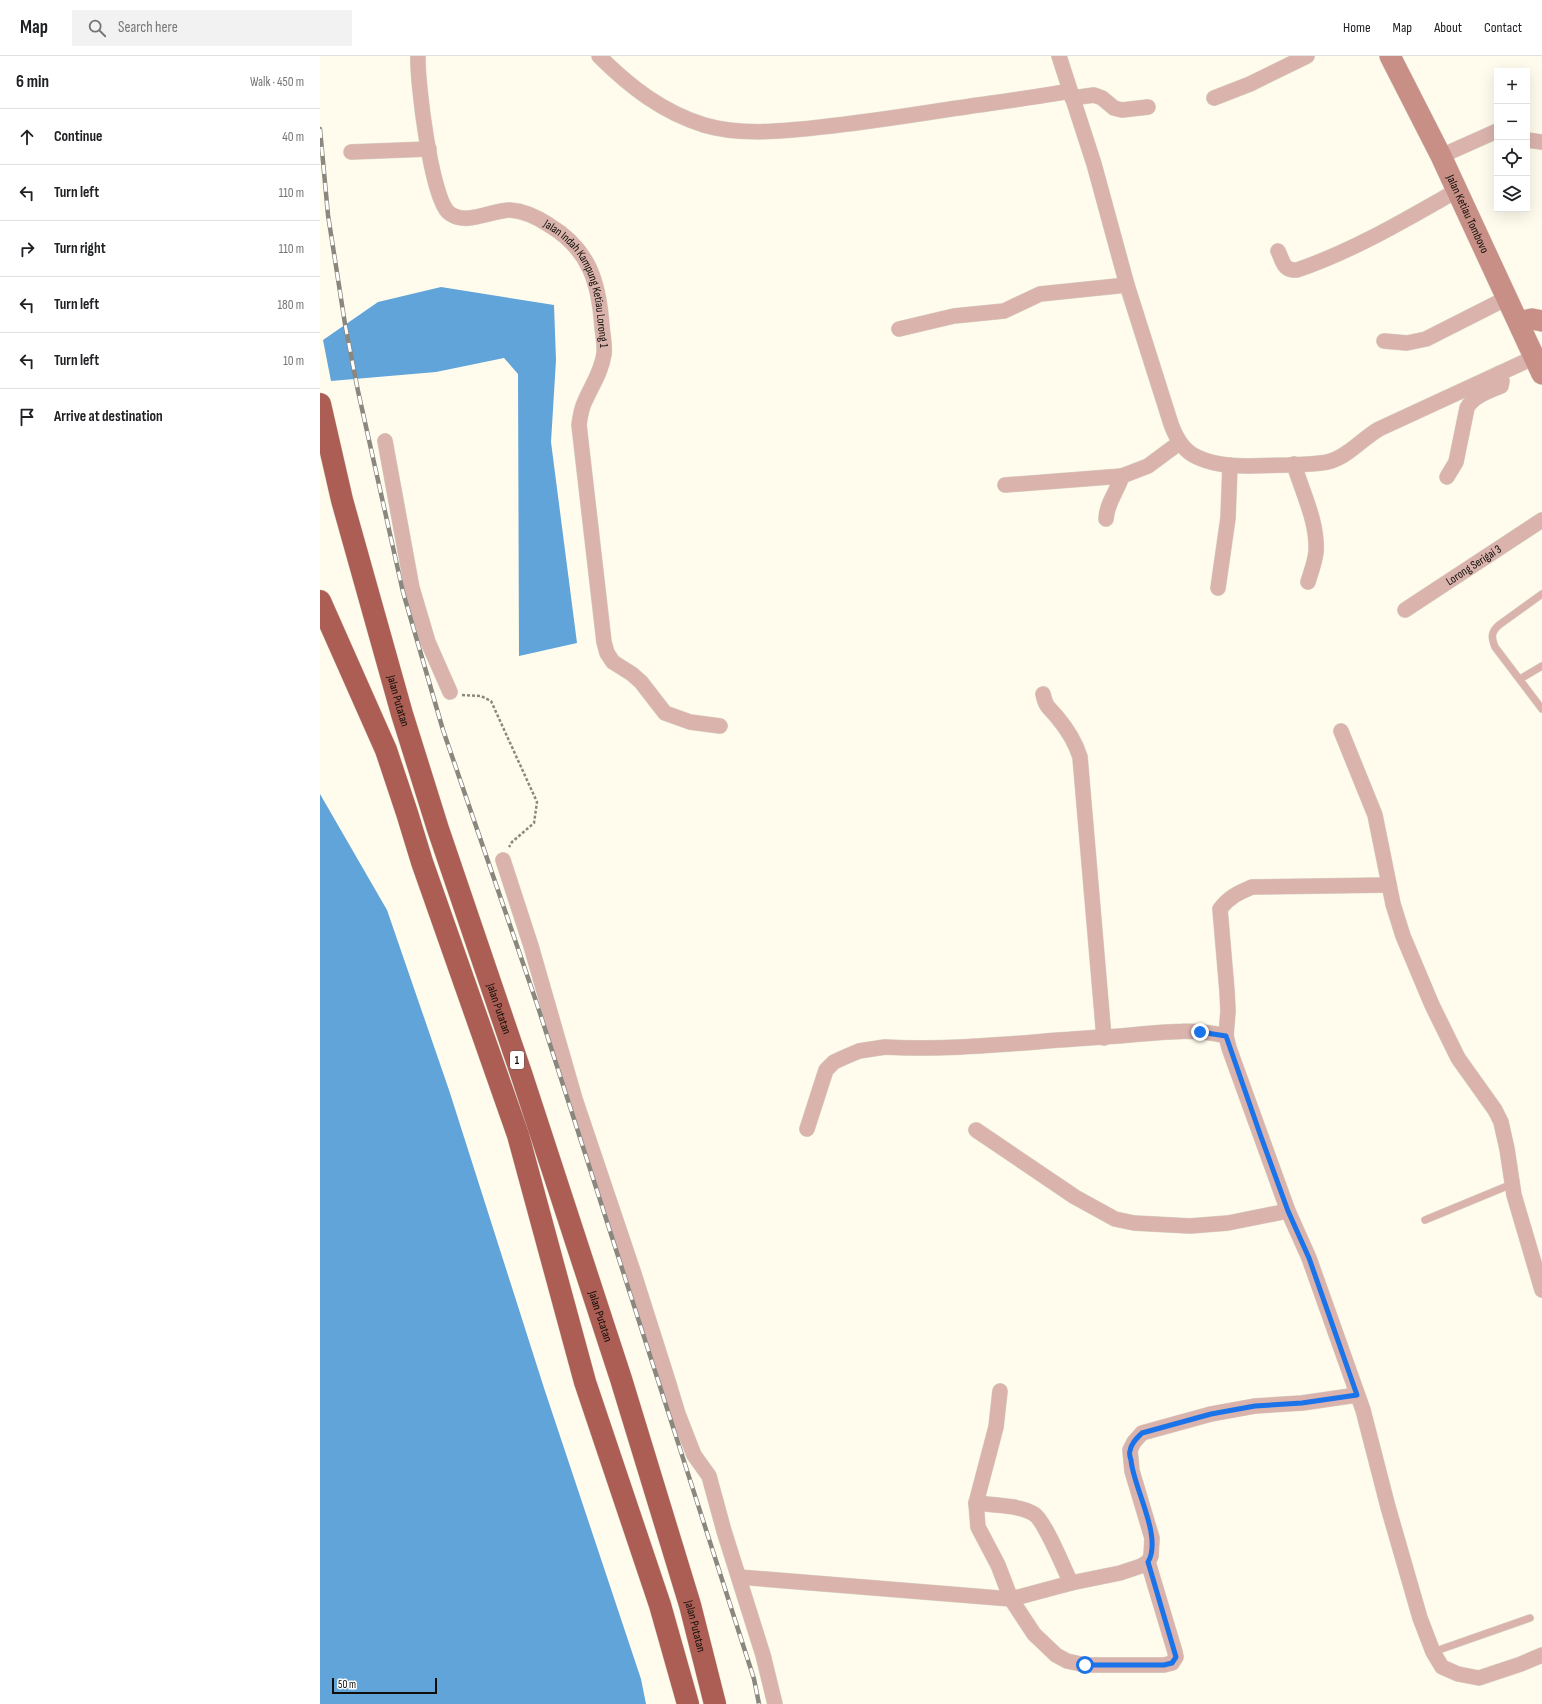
<!DOCTYPE html>
<html lang="en">
<head>
<meta charset="utf-8">
<style>
  :root { --surface:#fff; --page:#f2f2f2; --text:#202124; --muted:#757577; --line:#e0e0e0 }
  body { margin:0; font-family:"Sofia Sans Condensed",sans-serif; background:var(--page); color:var(--text) }
  .controls { position:absolute; right:12px; top:12px; display:grid; overflow:hidden; border-radius:0px; box-shadow:0 4px 16px #0002 }
  .controls button { width:36px; height:36px; display:grid; place-items:center; padding:0; border:0; border-bottom:1px solid var(--line); background:var(--surface); color:var(--text); font:20px sans-serif }
  .scale { position:absolute; left:12px; bottom:10px; width:105px; box-sizing:border-box; padding-left:4px; border:2px solid #0f0e08; border-top:0; font-size:11px; line-height:14px; white-space:nowrap; color:#0f0e08; -webkit-text-stroke:3px #fff; paint-order:stroke }
  .stop { position:absolute; width:12px; height:12px; margin:-9px; border:3px solid #1a73e8; border-radius:50%; background:#fff }
  .stop.end { background:#1a73e8; border-color:#fff; box-shadow:0 1px 4px #0008 }
  .list { margin:0; padding:0; list-style:none }
  h2 { display:flex; justify-content:space-between; align-items:center; height:52px; margin:0; padding:0 16px; font-size:17px }
  h2 small { font-size:13px; font-weight:400; color:var(--muted) }
  .list li { display:grid; grid-template-columns:26px 1fr auto; gap:12px; align-items:center; box-sizing:border-box; height:56px; padding:0 16px; border-top:1px solid var(--line) }
  .list b { display:block; font-size:15px; white-space:nowrap }
  .list em { font-size:13px; font-style:normal; color:var(--muted) }
  .icon { flex:none; width:22px; height:22px; fill:none; stroke:currentColor; stroke-width:2; stroke-linecap:round; stroke-linejoin:round }
  .map { position:relative; flex:none; width:1222px; height:1648px; overflow:hidden }
  header { display:flex; align-items:center; gap:24px; box-sizing:border-box; height:56px; padding:0 20px; background:var(--surface); border-bottom:1px solid var(--line) }
  header strong { font-size:19px }
  nav { display:flex; gap:22px; margin-inline-start:auto; font-size:14px }
  .search { width:280px; height:36px; background:var(--page); display:flex; align-items:center; gap:10px; box-sizing:border-box; padding:0 14px; border-radius:0px; color:var(--muted); font-size:15px }
  main { display:flex }
  aside { flex:1; background:var(--surface) }
  .map>svg:first-child { display:block }
  .water { fill:#61a4d9 }
  .lines { fill:none; stroke-linecap:round; stroke-linejoin:round }
  .lane-casing { stroke:#d9d6c8; stroke-width:8 }
  .street-casing { stroke:#d9d6c8; stroke-width:16 }
  .secondary-casing { stroke:#d9d6c8; stroke-width:22 }
  .highway-casing { stroke:#d9d6c8; stroke-width:23 }
  .path { stroke:#8b897f; stroke-width:2.5; stroke-dasharray:3 2; stroke-linecap:butt }
  .lane { stroke:#dab3ad; stroke-width:7 }
  .street { stroke:#dab3ad; stroke-width:15 }
  .secondary { stroke:#c88f87; stroke-width:21 }
  .highway { stroke:#ac5d54; stroke-width:22 }
  .rail-casing { stroke:#8a887e; stroke-width:4.5 }
  .rail { stroke:#fff; stroke-width:3; stroke-dasharray:9; stroke-linecap:butt }
  .route { stroke:#1a73e8; stroke-width:5 }
  .labels { text-anchor:middle; stroke-width:4; stroke-linejoin:round; paint-order:stroke }
  .shield { fill:#fff; stroke:#575652; stroke-width:1 }
  .shield-label { font-size:11px; font-weight:bold; fill:#0f0e08 }
  .street-label { font-size:12px; fill:#0f0e08; stroke:#fff }
</style>
</head>
<body>
<header>
<strong>Map</strong>
<div class="search"><svg class="icon" aria-label="search" viewBox="0 0 24 24"><circle cx="10" cy="10" r="6"/><path d="M15 15l6 6"/></svg>Search here</div>
<nav><a>Home</a><a>Map</a><a>About</a><a>Contact</a></nav>
</header>
<main>
<aside>
<h2>6 min<small>Walk · 450 m</small></h2>
<ul class="list">
<li><svg class="icon" aria-label="ahead" viewBox="0 0 24 24"><path d="M12 20V5M6 11l6-6 6 6"/></svg><div><b>Continue</b></div><em>40 m</em></li>
<li><svg class="icon" aria-label="left" viewBox="0 0 24 24"><path d="M17 20v-9H6M10 6l-5 5 5 5"/></svg><div><b>Turn left</b></div><em>110 m</em></li>
<li><svg class="icon" aria-label="right" viewBox="0 0 24 24"><path d="M7 20v-9h11M14 6l5 5-5 5"/></svg><div><b>Turn right</b></div><em>110 m</em></li>
<li><svg class="icon" aria-label="left" viewBox="0 0 24 24"><path d="M17 20v-9H6M10 6l-5 5 5 5"/></svg><div><b>Turn left</b></div><em>180 m</em></li>
<li><svg class="icon" aria-label="left" viewBox="0 0 24 24"><path d="M17 20v-9H6M10 6l-5 5 5 5"/></svg><div><b>Turn left</b></div><em>10 m</em></li>
<li><svg class="icon" aria-label="arrive" viewBox="0 0 24 24"><path d="M6 21V4h12l-3 4 3 4H6"/></svg><div><b>Arrive at destination</b></div></li>
</ul>
</aside>
<div class="map">
<svg width="1222" height="1648" viewBox="0 0 1222 1648">
  <rect width="100%" height="100%" fill="#fffced"/>
  <path class="water" d="M121,231L234,249L236,304L231,386L257,587L199,600L198,318L184,302L116,316L11,325L3,284L58,246Z
    M0,738L67,854L129,1034L224,1332L321,1623L326,1648H0Z"/>
  <g class="lines">
    <g class="lane-casing">
      <path id="lane" d="M1222,538L1179,569C1171,576 1171,581 1175,591L1222,653
        M1200,623L1222,610
        M1105,1164L1192,1128
        M1113,1596L1210,1562"/>
    </g>
    <g class="street-casing">
      <g id="street">
        <path id="s1" d="M98,0C97,26 111,139 128,156C144,171 172,154 190,154C204,155 217,161 229,169C269,193 279,226 282,271C283,280 285,289 284,298C281,317 272,329 265,345C261,353 260,361 259,369L284,586L287,597L293,606L312,618L321,626L345,657L370,666L400,670"/>
        <path d="M279,0C309,30 342,56 384,69C421,80 463,75 501,71C540,67 579,61 618,55C662,48 706,43 750,35"/>
        <path d="M739,0L774,108L807,229L851,368C856,382 863,395 877,401C904,414 939,409 968,409C981,408 998,409 1011,405C1028,400 1042,383 1059,373L1215,301"/>
        <path d="M752,42L774,39L782,42L794,52L802,54L828,51"/>
        <path d="M894,42L930,28L987,0"/>
        <path d="M1207,84L1222,86"/>
        <path d="M31,96L109,93"/>
        <path d="M1121,100L1177,75"/>
        <path d="M958,195C963,205 963,215 977,214C1033,195 1085,164 1136,135"/>
        <path d="M579,273L634,260L684,255L720,238L807,229"/>
        <path d="M1064,285L1087,287L1106,283L1187,242"/>
        <path d="M65,385L92,532L108,586L130,636"/>
        <path d="M974,408C982,436 998,466 996,496C995,506 991,516 988,526"/>
        <path d="M1127,421L1136,406L1147,352C1153,340 1169,335 1181,330L1182,325L1180,317"/>
        <path d="M685,429L802,420"/>
        <path d="M786,463C787,446 797,436 802,420L828,410L859,387"/>
        <path d="M898,532L908,462L910,409"/>
        <path id="s2" d="M1085,554L1222,464"/>
        <path d="M723,638C726,652 729,651 737,661C748,674 755,685 760,701L784,982"/>
        <path d="M1021,675L1055,759L1073,848L1083,880L1112,949L1138,1002L1175,1054L1181,1066L1187,1093L1194,1139L1222,1234"/>
        <path d="M183,804L211,890L255,1043L314,1218L348,1325L358,1358L374,1399L389,1420L404,1475L443,1599L455,1648"/>
        <path d="M1069,829L932,831C918,837 909,841 900,853L907,935L908,955L906,980L909,992L968,1155L989,1202L1043,1354L1068,1451L1100,1562L1113,1596L1122,1611L1138,1618L1159,1622L1201,1608L1222,1599"/>
        <path d="M487,1073L506,1014L514,1006L525,1001L539,995L565,991C638,995 711,985 784,981C825,979 865,970 906,980"/>
        <path d="M656,1074L755,1141L795,1163L814,1167L870,1170L908,1167L968,1155"/>
        <path d="M680,1335L676,1371L656,1447L658,1471L678,1509L691,1543L714,1578L736,1599L747,1605L765,1609H844L852,1607L856,1601L855,1596L828,1506"/>
        <path d="M656,1447C672,1449 700,1449 714,1458C725,1465 744,1513 751,1527"/>
        <path d="M419,1521L691,1543L751,1527L800,1517L821,1510L828,1506L831,1500L832,1482L812,1415L810,1394L814,1386L822,1377L891,1358L935,1350L982,1347L1037,1339"/>
      </g>
    </g>
    <g class="secondary-casing">
      <g id="secondary">
        <path id="s3" d="M1070,0L1121,100L1222,318"/>
        <path d="M1199,266L1212,263L1222,265"/>
      </g>
    </g>
    <g class="highway-casing">
      <g id="highway">
        <path id="s4" d="M0,348L22,444L82,658L118,773L201,1017L301,1323L370,1549L395,1648"/>
        <path d="M0,545L66,694L87,757L102,806L198,1079L265,1326L340,1549L368,1648"/>
      </g>
    </g>
    <path class="path" d="M142,639L161,640L171,645L217,746L214,767L192,786L189,791"/>
    <use href="#lane" class="lane"/>
    <use href="#street" class="street"/>
    <use href="#secondary" class="secondary"/>
    <use href="#highway" class="highway"/>
    <g class="rail-casing">
      <path id="rail" d="M0,73L8,159L25,268L38,335L83,536L123,674L217,948L434,1623L439,1648"/>
    </g>
    <use href="#rail" class="rail"/>
  </g>
  <g class="lines">
    <path class="route" d="M765,1609H844L852,1607L856,1601L828,1506C843,1481 813,1431 811,1404C810,1401 809,1397 810,1395C811,1387 817,1382 822,1377L891,1358L935,1350L982,1347L1037,1339L989,1202L968,1155L940,1078L906,980L880,976"/>
  </g>
  <g class="labels">
    <rect class="shield" x="190" y="995" width="14" height="18" rx="3"/>
    <g class="shield-label">
      <text x="197" y="1008">1</text>
    </g>
    <g class="street-label">
      <text dy="4" stroke="none"><textPath href="#s3" startOffset="176">Jalan Ketiau Tombovo</textPath></text>
      <text dy="4" stroke="none"><textPath href="#s1" startOffset="335">Jalan Indah Kampung Ketiau Lorong 1</textPath></text>
      <text dy="4" stroke="none"><textPath href="#s2" startOffset="82">Lorong Serigai 3</textPath></text>
      <text dy="4" stroke="none"><textPath href="#s4" startOffset="307">Jalan Putatan</textPath></text>
      <text dy="4" stroke="none"><textPath href="#s4" startOffset="631">Jalan Putatan</textPath></text>
      <text dy="4" stroke="none"><textPath href="#s4" startOffset="955">Jalan Putatan</textPath></text>
      <text dy="4" stroke="none"><textPath href="#s4" startOffset="1279">Jalan Putatan</textPath></text>
    </g>
  </g>
</svg>
<div class="controls">
<button>+</button>
<button>−</button>
<button><svg class="icon" aria-label="locate" viewBox="0 0 24 24"><circle cx="12" cy="12" r="6"/><path d="M12 2v4M12 18v4M2 12h4M18 12h4"/></svg></button>
<button><svg class="icon" aria-label="layers" viewBox="0 0 24 24"><path d="M12 4l9 5-9 5-9-5zM3 14l9 5 9-5"/></svg></button>
</div>
<div class="scale">50 m</div>
<div class="stop" style="left:765px;top:1609px"></div>
<div class="stop end" style="left:880px;top:976px"></div>
</div>
</main>
</body>
</html>
